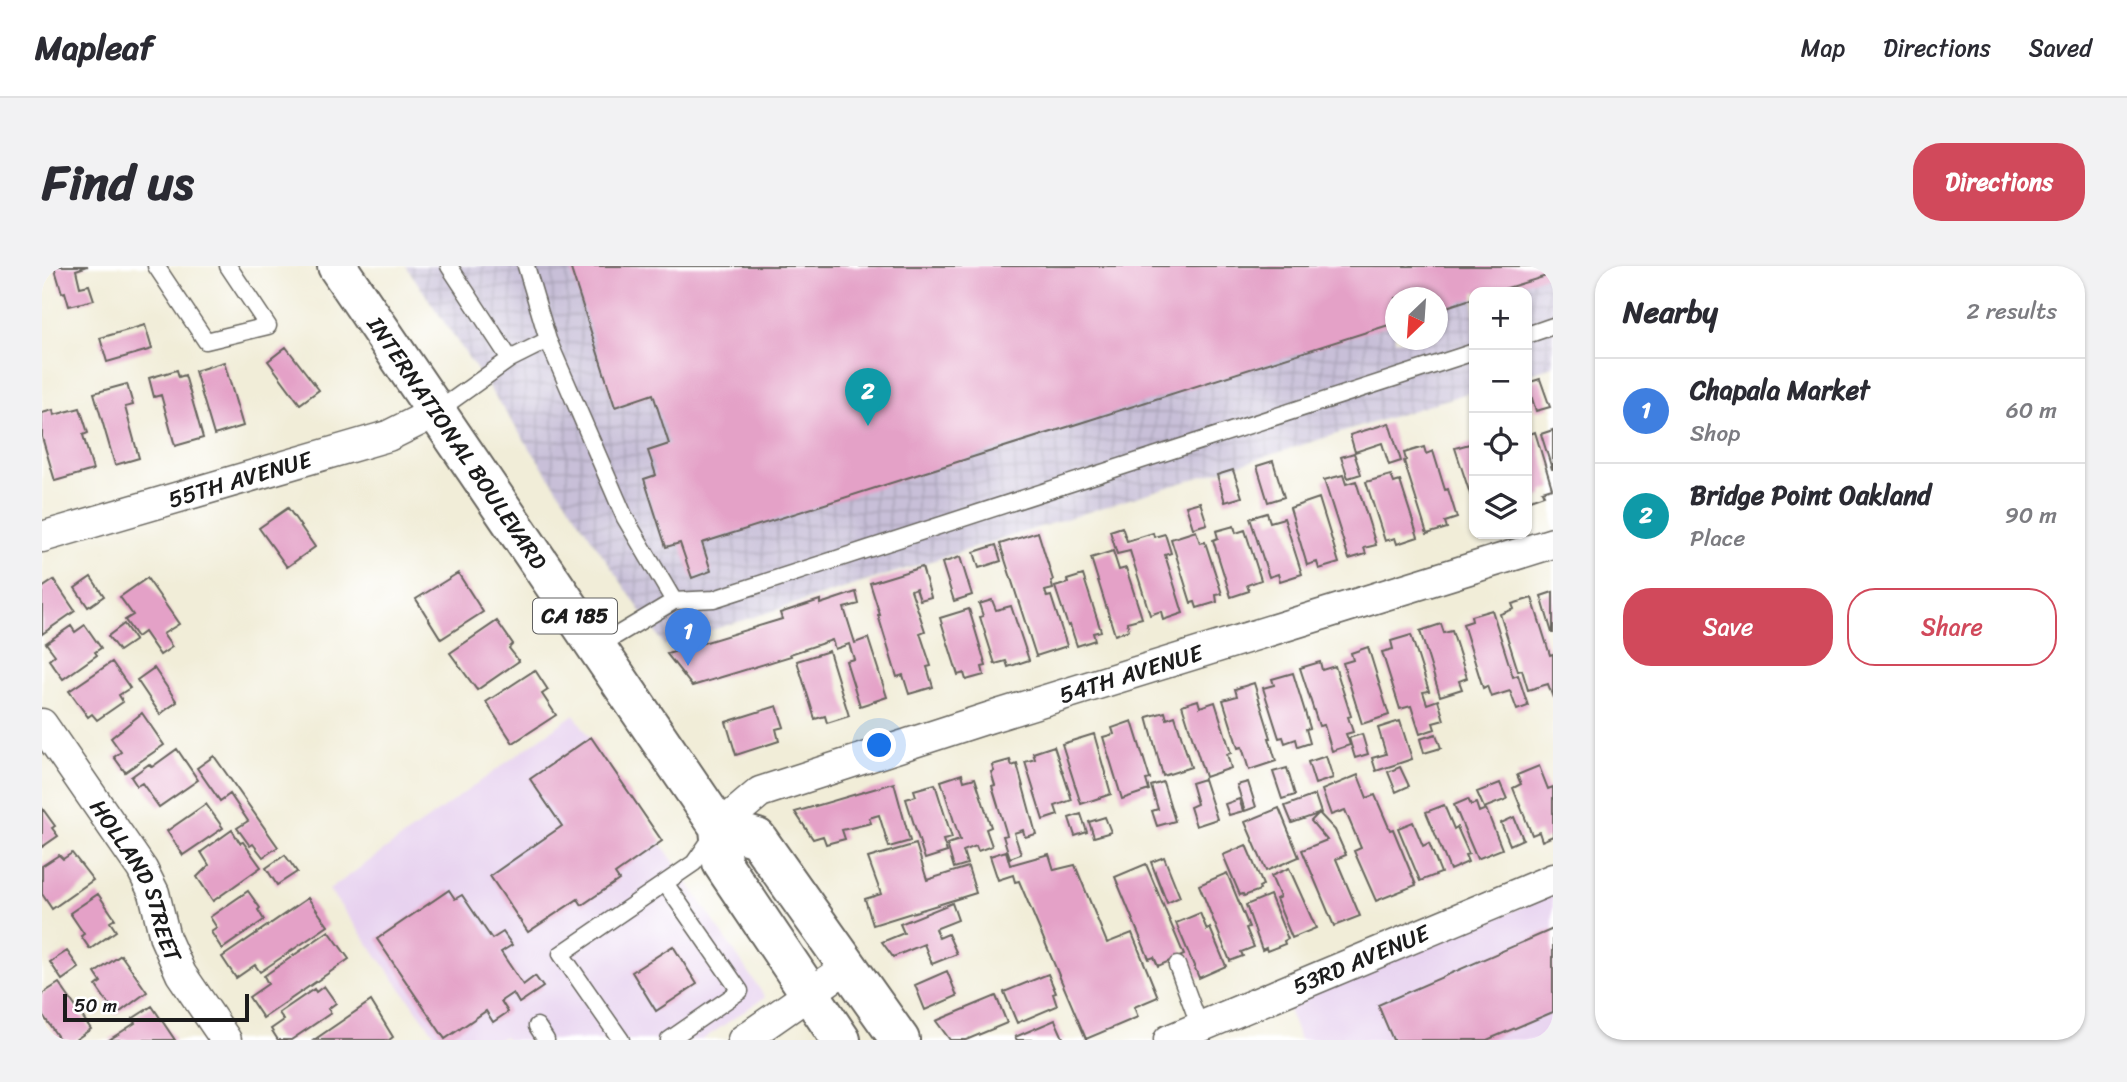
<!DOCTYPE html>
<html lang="en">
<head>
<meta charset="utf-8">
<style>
  :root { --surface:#fff; --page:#f2f2f3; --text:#2b2b33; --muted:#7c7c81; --line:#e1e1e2; --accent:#d1495b }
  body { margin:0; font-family:Sriracha,sans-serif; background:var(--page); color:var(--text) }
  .controls { position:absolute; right:21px; top:21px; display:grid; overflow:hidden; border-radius:14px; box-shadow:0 2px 5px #0004 }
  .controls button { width:63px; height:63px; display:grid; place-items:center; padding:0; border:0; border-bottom:2px solid var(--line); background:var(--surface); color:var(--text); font:35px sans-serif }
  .compass { position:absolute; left:1343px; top:21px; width:63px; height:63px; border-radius:50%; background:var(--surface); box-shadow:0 2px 5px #0004; rotate:205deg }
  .scale { position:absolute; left:21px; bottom:18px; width:186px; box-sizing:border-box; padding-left:7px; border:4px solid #1c1c1c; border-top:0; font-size:19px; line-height:24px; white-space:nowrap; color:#1c1c1c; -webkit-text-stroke:5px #fff; paint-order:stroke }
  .you { position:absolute; left:838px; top:480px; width:24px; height:24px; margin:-18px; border:5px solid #fff; border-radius:50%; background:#1a73e8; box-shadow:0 0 0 10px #1a73e833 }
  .badge { display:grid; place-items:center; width:46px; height:46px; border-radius:50%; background:var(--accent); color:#fff; font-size:23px; font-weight:700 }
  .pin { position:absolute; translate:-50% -58px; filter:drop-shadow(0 2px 4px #0008) }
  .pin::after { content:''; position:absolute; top:37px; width:24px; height:21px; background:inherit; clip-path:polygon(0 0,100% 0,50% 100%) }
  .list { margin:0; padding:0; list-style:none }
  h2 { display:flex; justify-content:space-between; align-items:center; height:91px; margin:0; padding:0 28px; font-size:30px }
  h2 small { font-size:23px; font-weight:400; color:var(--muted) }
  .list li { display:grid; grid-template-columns:46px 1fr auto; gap:21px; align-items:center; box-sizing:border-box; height:105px; padding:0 28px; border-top:2px solid var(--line) }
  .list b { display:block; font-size:26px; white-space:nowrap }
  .list p { margin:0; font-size:23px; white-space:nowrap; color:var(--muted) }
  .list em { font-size:23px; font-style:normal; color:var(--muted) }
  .actions { display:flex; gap:14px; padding:21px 28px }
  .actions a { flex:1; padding:16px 0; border:2px solid var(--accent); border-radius:28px; text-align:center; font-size:24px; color:var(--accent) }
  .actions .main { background:var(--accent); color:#fff }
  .icon { flex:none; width:38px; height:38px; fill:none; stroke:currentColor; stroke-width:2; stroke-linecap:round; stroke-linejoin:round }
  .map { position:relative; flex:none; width:1511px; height:774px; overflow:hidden; border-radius:28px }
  header { display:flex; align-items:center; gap:42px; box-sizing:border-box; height:98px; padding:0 35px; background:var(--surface); border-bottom:2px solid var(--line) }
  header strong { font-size:33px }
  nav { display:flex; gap:38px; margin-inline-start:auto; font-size:24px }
  .intro { display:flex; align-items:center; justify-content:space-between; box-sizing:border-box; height:168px; padding:0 42px }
  h1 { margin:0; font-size:49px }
  .button { padding:18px 32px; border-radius:28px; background:var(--accent); color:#fff; font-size:24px; font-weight:700 }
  main { display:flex; gap:42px; padding:0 42px }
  aside { flex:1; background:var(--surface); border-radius:28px; box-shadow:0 2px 5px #0004 }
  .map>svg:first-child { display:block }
  .built { fill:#e7d2ef }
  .industrial { fill:url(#industrial-grid); fill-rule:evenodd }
  .building { fill:#e4a1c7 }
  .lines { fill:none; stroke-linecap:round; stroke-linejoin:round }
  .lane-casing { stroke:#67655e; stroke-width:19 }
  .street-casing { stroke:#67655e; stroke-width:33 }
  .primary-casing { stroke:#67655e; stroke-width:42 }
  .lane { stroke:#fff; stroke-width:16 }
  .street { stroke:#fff; stroke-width:30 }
  .primary { stroke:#fff; stroke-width:38 }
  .labels { text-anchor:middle; stroke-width:6; stroke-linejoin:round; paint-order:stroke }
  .shield { fill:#fff; stroke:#606060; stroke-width:2 }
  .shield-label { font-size:21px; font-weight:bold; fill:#1c1c1c }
  .street-label { font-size:23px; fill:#1c1c1c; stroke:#fff }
</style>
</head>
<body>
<header>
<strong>Mapleaf</strong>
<nav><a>Map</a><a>Directions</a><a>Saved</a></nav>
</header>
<div class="intro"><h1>Find us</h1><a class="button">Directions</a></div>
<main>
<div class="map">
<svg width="1511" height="774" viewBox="0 0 1511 774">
  <defs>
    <pattern id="industrial-grid" width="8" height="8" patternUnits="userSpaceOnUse" patternTransform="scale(1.75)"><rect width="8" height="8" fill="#c8bfd8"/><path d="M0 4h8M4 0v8" fill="none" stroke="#aba4b9"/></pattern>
  </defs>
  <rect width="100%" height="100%" fill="#fff"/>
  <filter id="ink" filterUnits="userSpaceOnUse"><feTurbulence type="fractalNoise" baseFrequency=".0143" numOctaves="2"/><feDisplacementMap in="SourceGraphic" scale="14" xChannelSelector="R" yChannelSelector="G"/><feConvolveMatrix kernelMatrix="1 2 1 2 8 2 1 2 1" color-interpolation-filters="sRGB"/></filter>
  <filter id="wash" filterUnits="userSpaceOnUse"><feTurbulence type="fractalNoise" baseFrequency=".00686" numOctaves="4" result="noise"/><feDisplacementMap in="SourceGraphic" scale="28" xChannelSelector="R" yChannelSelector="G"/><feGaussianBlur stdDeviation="1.57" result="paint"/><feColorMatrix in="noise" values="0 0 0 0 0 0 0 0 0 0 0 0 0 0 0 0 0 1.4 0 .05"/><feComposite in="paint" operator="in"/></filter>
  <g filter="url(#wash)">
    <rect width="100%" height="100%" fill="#f1edd8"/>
    <path class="built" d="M532,448L723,731L660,774H465L462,770L456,774H397L287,624Z
      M1511,628V774H1258L1244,739Z"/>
    <path class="industrial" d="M364,0H1511V100L1485,108V26H1432V125L622,379ZM1353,32H1395V74H1353Z"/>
    <g id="blocks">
      <path class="building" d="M12,0H46L34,4L38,21L47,19L52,34L27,40L23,26L20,27Z
        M528,0H1511V8L1452,26H1432V32L1395,44V32H1353V57L660,277L669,305L650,312L638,277L624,281L602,213L614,209L606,185L627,178L611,128L573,141Z
        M103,59L110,83L65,96L58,72Z
        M244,81L277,124L258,138L226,95Z
        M182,96L201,160L172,169L153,105Z
        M135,104L137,111L143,109L161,172L133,180L119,129L112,131L107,112Z
        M1498,113L1508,141L1494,145L1485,117Z
        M85,118L91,139L83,141L97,192L73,199L52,127Z
        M38,142L46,167L41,169L51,204L13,215L0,171V147L11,144L12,149Z
        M1347,157L1359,195L1347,199L1340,177L1313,186L1308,169Z
        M1511,164V203H1510L1499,168Z
        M1493,166L1510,222L1500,225L1502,229L1488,234L1485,225V169Z
        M1431,177L1432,180V240L1413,182Z
        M1382,181L1384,188L1391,185L1403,224L1406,223L1415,252L1403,256L1405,262L1385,268L1362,195L1364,194L1362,187Z
        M1312,187L1319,208L1306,212L1299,191Z
        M1231,195L1242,231L1226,236L1215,200Z
        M1191,204L1200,231L1183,236L1175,209Z
        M1301,209L1304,218L1314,215L1334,279L1322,282L1324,288L1307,293L1282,214Z
        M1349,209L1352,217L1358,215L1376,271L1355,278L1353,272L1343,275L1324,216Z
        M1277,232L1297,297L1277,303L1275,296L1265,299L1248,242Z
        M1158,236L1165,258L1151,262L1144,240Z
        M246,242L273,281L245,301L217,262Z
        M1225,247L1228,256L1242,252L1260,308L1238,315L1236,308L1227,311L1208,252Z
        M1192,260L1194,267L1203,264L1219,314L1205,319L1207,325L1189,331L1171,274L1176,272L1174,265Z
        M1080,261L1085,275L1111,267L1112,271L1123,268L1129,287L1123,289L1141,347L1121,354L1119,345L1108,349L1088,285L1075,288L1068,265Z
        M1154,265L1158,277L1163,276L1180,328L1174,329L1175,336L1155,342L1153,336L1149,337L1129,273Z
        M996,266L1011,314L1009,315L1011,323L1003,325L1005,331L1009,330L1025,380L994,390L958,278Z
        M954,279L959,295L937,302L932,286Z
        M1071,285L1077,304L1084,302L1100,352L1085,356L1087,364L1073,369L1049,292Z
        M918,291L930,329L912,335L900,297Z
        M880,301L889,331L878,334L874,322L869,324L883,365L878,367L889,400L885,401L891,421L867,428L861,409L855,411L836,349H838L828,317Z
        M416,307L441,346L399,373L374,333Z
        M1041,309L1059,365L1051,367L1053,374L1035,380L1028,359L1026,360L1013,321L1026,317L1025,314Z
        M49,311L62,330L46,341L33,322Z
        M105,312L137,358L121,368L130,381L118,389L102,366L95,371L83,354L91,349L78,331Z
        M12,314L33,345L0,368V322Z
        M814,326L817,338L802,342L813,377L826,372L845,431L818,440L804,395L812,393L807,378L793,383L790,374L748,388L749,390L650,420L625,388L740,353L738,347L778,334V338Z
        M1511,326V367H1510L1499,330Z
        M1490,332L1508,389L1511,388V432L1506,418L1486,424L1480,404L1476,405L1458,348L1472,343L1470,338Z
        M950,334L954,344L969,340L987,394L966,401L964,395L953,398L938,351L941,350L937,338Z
        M927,343L944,400L940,401L942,409L924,414L922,407L916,409L898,352Z
        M1450,344L1471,411L1476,409L1486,440L1475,444L1468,425L1449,431L1445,420L1441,422L1421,358L1430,355L1429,350Z
        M455,355L471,378L467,382L477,395L435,424L408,387Z
        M82,358L93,374L77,385L66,370Z
        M1399,358L1402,367L1410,365L1425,412L1417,415L1420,423L1398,430L1378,365Z
        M43,359L59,382L53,386L55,389L21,413L7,394L13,389L4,377L29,360L33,366Z
        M1369,369L1387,425L1381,426L1385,438L1396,434L1402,454L1391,457L1393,463L1378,468L1369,440L1358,443L1340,386L1351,383L1349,375Z
        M1326,381L1347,449L1320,458L1301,397L1311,394L1309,387Z
        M787,385L807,450L785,457L783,450L773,453L755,395Z
        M70,396L88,422L77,429L81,436L55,454L50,448L46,451L27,425Z
        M1278,396L1280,404L1293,400L1309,450L1306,451L1311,466L1304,468L1308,479L1290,485L1282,459L1277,460L1258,402Z
        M112,402L135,436L118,448L95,414Z
        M493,404L506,424L500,428L514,449L471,477L444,436Z
        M1251,407L1268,462L1264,463L1268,477L1256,481L1254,473L1243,477L1241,471L1237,472L1221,422L1232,419L1230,413Z
        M1212,417L1229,472H1227L1234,495L1207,504L1200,481L1196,482L1181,434L1195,430L1193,423Z
        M1156,434L1158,441L1173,436L1189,487L1185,488L1189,502L1163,511L1140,439Z
        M735,440L742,461L734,463L737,475L694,489L684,456Z
        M1123,446L1125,453L1133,450L1149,501L1121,510L1105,451Z
        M100,447L122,479L83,506L72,491L79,486L69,472Z
        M1090,455L1108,513L1104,514L1107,524L1080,533L1061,471L1072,468L1070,462Z
        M1358,455L1370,493L1334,505L1330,492L1344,488L1336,462Z
        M1052,468L1069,528L1039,538L1020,478Z
        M1320,468L1326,488L1313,492L1307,472Z
        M1394,468L1399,482L1382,487L1378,473Z
        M549,471L620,575L573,608L577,614L540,639L536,633L486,666L448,610L520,560L488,513Z
        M1012,480L1030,534L1013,540L1016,549L1001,554L983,496L993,493L991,487Z
        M135,483L156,514L117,541L100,517L95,520L89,511L107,498L110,501Z
        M172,490L236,581L221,591L211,578L208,580L195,562L206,555L188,528L178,535L155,502Z
        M1284,490L1291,512L1273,518L1266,496Z
        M968,494L970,500L975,498L994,568L983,571L981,564L972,567L979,588L968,592L961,570L965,569L950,520L953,519L949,506L952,505L950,499Z
        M1497,500L1506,523L1511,521V570L1500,575L1497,566L1490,569L1471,522L1479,518L1475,509Z
        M1358,501L1367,520L1354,526L1346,506Z
        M1245,502L1253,529L1240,533L1231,506Z
        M920,508L922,515L933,512L949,561L944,563L950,580L936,585L934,580L921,585L925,598L912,602L905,578L918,574L899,515Z
        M1316,509L1325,532L1333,529L1348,564L1351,563L1374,619L1334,635L1312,585L1319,582L1303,544L1289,549L1280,524Z
        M1162,513L1175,553L1154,560L1148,541L1155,538L1149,517Z
        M1121,516L1133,555L1115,560L1110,545L1116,543L1109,520Z
        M1206,516L1214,541L1203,545L1195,519Z
        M852,517L868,575L847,581L837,549L827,552L829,557L800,564L803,573L784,578L781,570L771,573L753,546Z
        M1458,517L1465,533L1442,542L1435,526Z
        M893,518L910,572L901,574L905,586L883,593L864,533L874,530L872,524Z
        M1273,529L1279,547L1250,557L1243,540Z
        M1197,533L1201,545L1187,549L1183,538Z
        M1426,533L1429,539L1434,537L1437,546L1444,543L1460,583L1435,593L1412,539Z
        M164,538L181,562L141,589L125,565Z
        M1402,539L1412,563L1415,561L1427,588L1423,589L1426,596L1408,604L1384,546Z
        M0,542L13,560L10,562L16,570L0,581Z
        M1237,542L1257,591L1224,605L1203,556Z
        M1277,547L1293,564L1304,589L1294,593L1318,650L1292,660L1260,584L1285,574L1269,555Z
        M1039,548L1045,566L1033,570L1027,552Z
        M1063,551L1069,566L1052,571L1047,556Z
        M1472,551L1481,573L1468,579L1459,557Z
        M1371,556L1381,580L1387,577L1399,607L1378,615L1356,562Z
        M190,564L198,577L201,576L219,601L171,635L155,611L167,599L159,586Z
        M874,578L885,614L926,601L934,627L831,659L823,633L839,628L826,592Z
        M1204,579L1221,619L1217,621L1218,624L1202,630L1201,628L1198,629L1181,589Z
        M964,585L968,599L1007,588L1012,604L1033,599L1065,677L1090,667L1116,731L1092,741L1096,751L1044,773L977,615L973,616L971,609L956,614L948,590Z
        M30,587L51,614L10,643L0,628V600L17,589L21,593Z
        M243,589L255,606L235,619L224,602Z
        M1122,591L1138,631L1125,637L1109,596Z
        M1104,598L1142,689L1116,700L1112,691L1107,693L1073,611Z
        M1247,602L1274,662L1250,672L1234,633L1238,631L1229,610Z
        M1185,607L1207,661L1204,662L1212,681L1199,686L1201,690L1188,695L1157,619Z
        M407,624L413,633L420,629L450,673L461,666L470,679L459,686L481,719L493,710L501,721L477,737L471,727L459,735L466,746L451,756L444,745L403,773L335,673Z
        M206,625L218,642L216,644L222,654L180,683L169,666L175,662L168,651Z
        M56,628L73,653L68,656L74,665L48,683L39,670L42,668L28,647Z
        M1228,629L1246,673L1242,675L1243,678L1225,685L1224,682L1220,684L1204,639Z
        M266,632L286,660L218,706L213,699L194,712L180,691Z
        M910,637L916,654L893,663L897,672L906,668L915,688L890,698L882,678L851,691L840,676L862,667L858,658Z
        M1158,647L1165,664L1168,662L1184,700L1157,712L1134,657Z
        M1511,663V746L1445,774H1351L1336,739Z
        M287,665L307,693L221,752L207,731L226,718L222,710Z
        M631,680L655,718L614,745L590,706Z
        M25,685L37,702L20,714L8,696Z
        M79,689L105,726L74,749L54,720L59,716L53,707Z
        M905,705L915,730L883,744L873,719Z
        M1006,708L1014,727L1011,728L1015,740L975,757L962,726Z
        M17,717L49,763L33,774H18L0,748V728Z
        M282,720L294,737L286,743L289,747L249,774H236L229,763L242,754L237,747L272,723L274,726Z
        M954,730L965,757L924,774H908L894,755Z
        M329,735L351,771L347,774H272Z
        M110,740L133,774H67L93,757L90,753Z
        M1013,754L1022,774H975L973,771Z"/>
    </g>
  </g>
  <g filter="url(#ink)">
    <use href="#blocks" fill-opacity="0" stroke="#67655e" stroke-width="2"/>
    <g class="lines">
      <g class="lane-casing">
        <path id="lane" d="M114,0L164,75L226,60L186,0
          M407,0L468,93L506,74L484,0
          M1485,69L1511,60
          M506,74L583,252L632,335L672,333L1432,86
          M394,146L468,93
          M555,381L632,335
          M623,617L698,725L627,774
          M1135,699L1158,761
          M495,760L504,774
          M579,774L519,688L652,597L671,570"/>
      </g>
      <g class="street-casing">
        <g id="street">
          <path id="s1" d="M0,271L346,170L394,146"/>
          <path id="s2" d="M0,458L100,603L112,627L123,672L139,708L184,774"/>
          <path id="s3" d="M677,561L718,526L946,452L1511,277"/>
          <path d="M701,774L807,700"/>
          <path id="s4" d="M1127,774L1511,613"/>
        </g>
      </g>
      <g class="primary-casing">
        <g id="primary">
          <path id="s5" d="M295,0L677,561L680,597L799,774"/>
          <path d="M677,561L715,572L858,774"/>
        </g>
      </g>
      <use href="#lane" class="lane"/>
      <use href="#street" class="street"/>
      <use href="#primary" class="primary"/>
    </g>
  </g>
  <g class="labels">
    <rect class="shield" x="491" y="332.5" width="84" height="35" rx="5"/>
    <g class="shield-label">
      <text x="533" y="357">CA 185</text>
    </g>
    <g class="street-label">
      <text dy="8" stroke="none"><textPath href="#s5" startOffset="214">INTERNATIONAL BOULEVARD</textPath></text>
      <text dy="8" stroke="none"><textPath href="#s1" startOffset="206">55TH AVENUE</textPath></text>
      <text dy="8" stroke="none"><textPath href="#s3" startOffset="443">54TH AVENUE</textPath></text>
      <text dy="8" stroke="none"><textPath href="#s2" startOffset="184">HOLLAND STREET</textPath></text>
      <text dy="8" stroke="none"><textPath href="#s4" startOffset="208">53RD AVENUE</textPath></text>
    </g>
  </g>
</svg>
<div class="controls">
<button>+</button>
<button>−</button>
<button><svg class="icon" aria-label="locate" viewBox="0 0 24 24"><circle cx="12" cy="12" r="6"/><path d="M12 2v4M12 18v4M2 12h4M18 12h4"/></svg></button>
<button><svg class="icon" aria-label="layers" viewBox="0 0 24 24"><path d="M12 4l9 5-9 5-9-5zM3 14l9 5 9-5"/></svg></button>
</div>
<svg class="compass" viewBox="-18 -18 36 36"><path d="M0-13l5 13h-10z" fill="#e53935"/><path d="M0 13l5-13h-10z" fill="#7c7c81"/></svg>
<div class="scale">50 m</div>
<div class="you"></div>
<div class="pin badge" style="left:646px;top:400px;background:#3f7fe0">1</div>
<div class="pin badge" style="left:826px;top:160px;background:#0f9aa8">2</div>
</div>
<aside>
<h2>Nearby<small>2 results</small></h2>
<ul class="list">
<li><span class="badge" style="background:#3f7fe0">1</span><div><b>Chapala Market</b><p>Shop</p></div><em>60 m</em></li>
<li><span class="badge" style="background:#0f9aa8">2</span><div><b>Bridge Point Oakland</b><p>Place</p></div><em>90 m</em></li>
</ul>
<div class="actions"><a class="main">Save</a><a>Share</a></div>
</aside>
</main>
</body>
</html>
